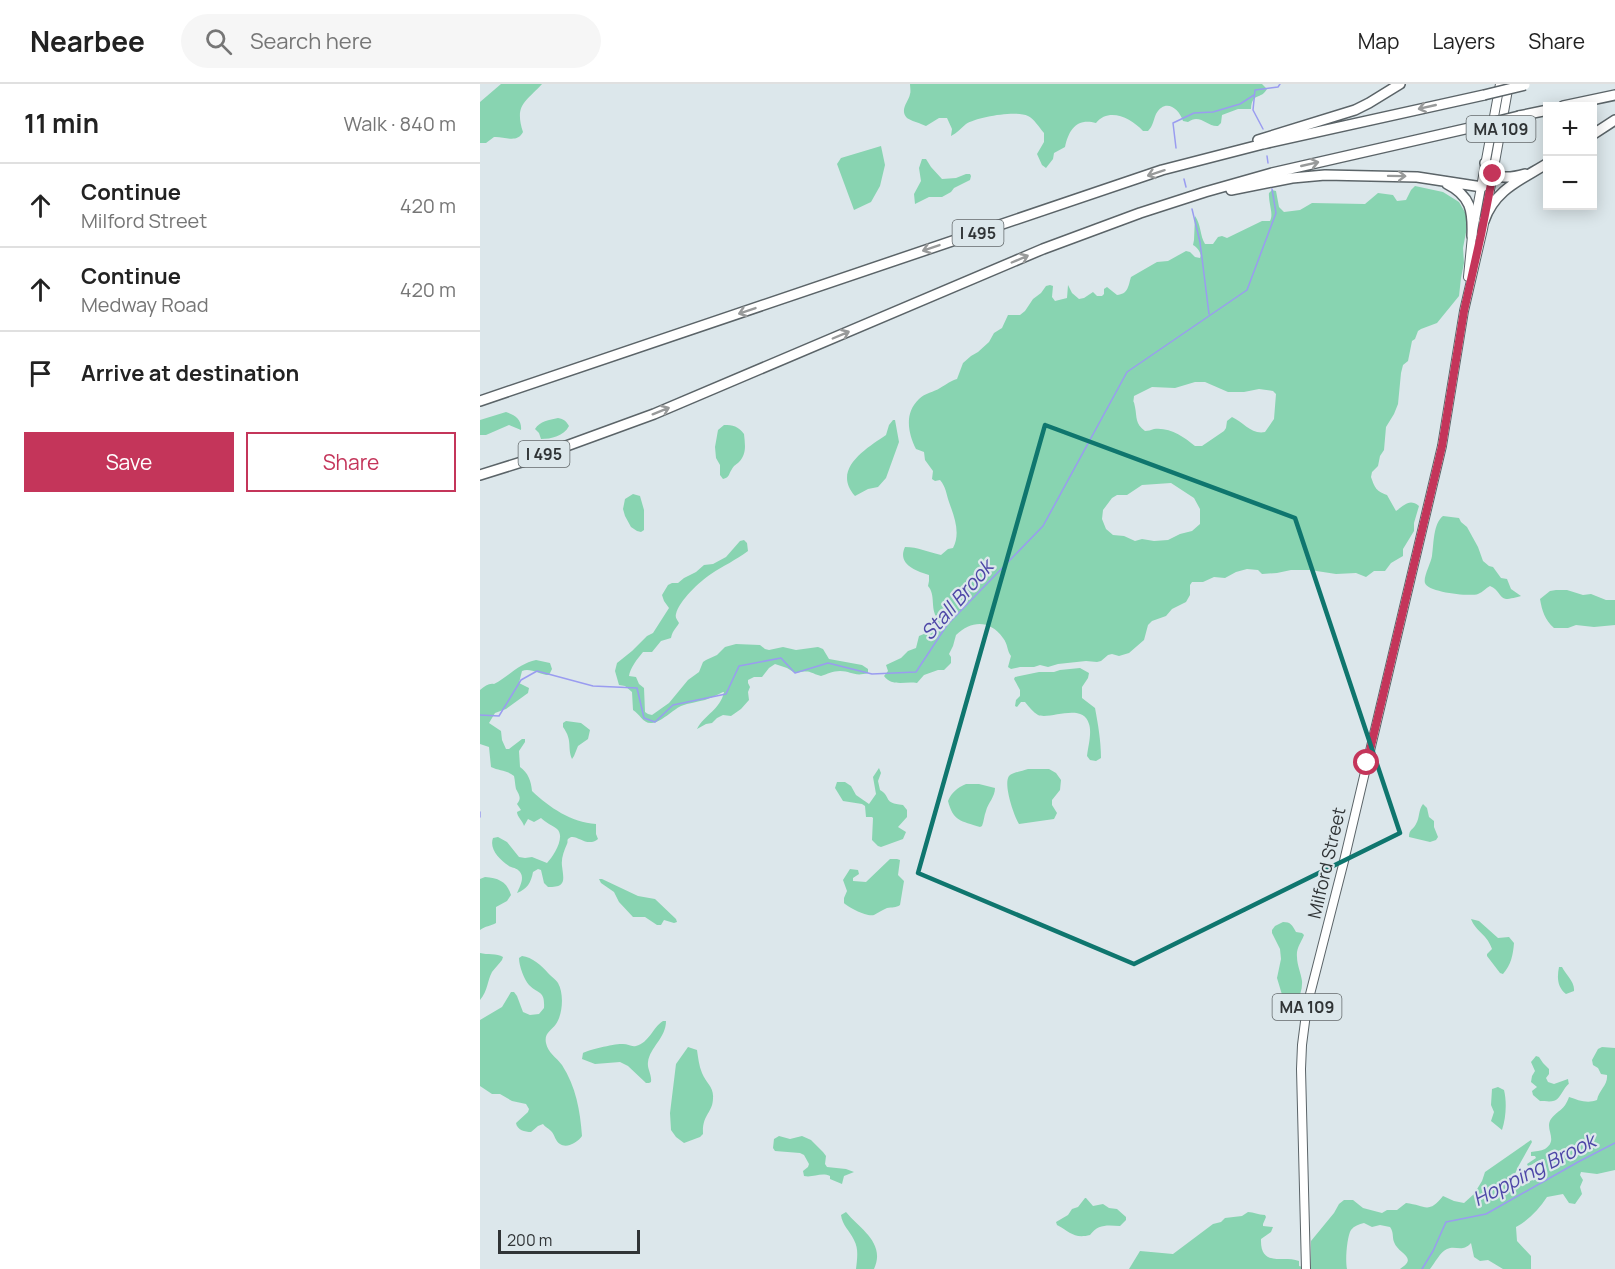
<!DOCTYPE html>
<html lang="en">
<head>
<meta charset="utf-8">
<style>
  :root { --surface:#fff; --page:#f6f6f6; --text:#222; --muted:#767676; --line:#e0e0e0; --accent:#c4355a }
  body { margin:0; font-family:Manrope,sans-serif; background:var(--page); color:var(--text) }
  .controls { position:absolute; right:18px; top:18px; display:grid; overflow:hidden; border-radius:0px; box-shadow:0 3px 15px #0003 }
  .controls button { width:54px; height:54px; display:grid; place-items:center; padding:0; border:0; border-bottom:2px solid var(--line); background:var(--surface); color:var(--text); font:30px sans-serif }
  .scale { position:absolute; left:18px; bottom:15px; width:142px; box-sizing:border-box; padding-left:6px; border:3px solid #303436; border-top:0; font-size:16px; line-height:21px; white-space:nowrap; color:#303436; -webkit-text-stroke:4px #dce7eb; paint-order:stroke }
  .stop { position:absolute; width:18px; height:18px; margin:-14px; border:4px solid #c4355a; border-radius:50%; background:#fff }
  .stop.end { background:#c4355a; border-color:#fff; box-shadow:0 2px 6px #0008 }
  .list { margin:0; padding:0; list-style:none }
  h2 { display:flex; justify-content:space-between; align-items:center; height:78px; margin:0; padding:0 24px; font-size:26px }
  h2 small { font-size:20px; font-weight:400; color:var(--muted) }
  .list li { display:grid; grid-template-columns:39px 1fr auto; gap:18px; align-items:center; box-sizing:border-box; height:84px; padding:0 24px; border-top:2px solid var(--line) }
  .list b { display:block; font-size:22px; white-space:nowrap }
  .list p { margin:0; font-size:20px; white-space:nowrap; color:var(--muted) }
  .list em { font-size:20px; font-style:normal; color:var(--muted) }
  .actions { display:flex; gap:12px; padding:18px 24px }
  .actions a { flex:1; padding:14px 0; border:2px solid var(--accent); border-radius:0px; text-align:center; font-size:21px; color:var(--accent) }
  .actions .main { background:var(--accent); color:#fff }
  .icon { flex:none; width:33px; height:33px; fill:none; stroke:currentColor; stroke-width:2; stroke-linecap:round; stroke-linejoin:round }
  .map { position:relative; flex:none; width:1135px; height:1185px; overflow:hidden }
  header { display:flex; align-items:center; gap:36px; box-sizing:border-box; height:84px; padding:0 30px; background:var(--surface); border-bottom:2px solid var(--line) }
  header strong { font-size:28px }
  nav { display:flex; gap:33px; margin-inline-start:auto; font-size:21px }
  .search { width:420px; height:54px; background:var(--page); display:flex; align-items:center; gap:15px; box-sizing:border-box; padding:0 21px; border-radius:33px; color:var(--muted); font-size:22px }
  main { display:flex }
  aside { flex:1; background:var(--surface) }
  .map>svg:first-child { display:block }
  .green { fill:#88d4b1; fill-rule:evenodd }
  .lines { fill:none; stroke-linecap:round; stroke-linejoin:round }
  .stream { stroke:#9a9cf0; stroke-width:1.5 }
  .major-casing { stroke:#5b6468; stroke-width:10 }
  .highway-casing { stroke:#5b6468; stroke-width:12 }
  .major { stroke:#fff; stroke-width:8 }
  .highway { stroke:#fff; stroke-width:9 }
  .highway-bridge-casing { stroke:#5b6468; stroke-width:12; stroke-linecap:butt }
  .highway-bridge { stroke:#fff; stroke-width:9 }
  .oneway { stroke:#989a9a }
  .route { stroke:#c4355a; stroke-width:8 }
  .marked { fill:none; stroke:#0f766e; stroke-width:4.5; stroke-linejoin:round }
  .labels { text-anchor:middle; stroke-width:4.5; stroke-linejoin:round; paint-order:stroke }
  .shield { fill:#dce7eb; stroke:#646a6c; stroke-width:1.5 }
  .shield-label { font-size:16px; font-weight:bold; fill:#303436 }
  .street-label { font-size:18px; fill:#303436; stroke:#dce7eb }
  .water-label { font-size:20px; font-style:italic; fill:#4d46a7; stroke:#dce7eb }
</style>
</head>
<body>
<header>
<strong>Nearbee</strong>
<div class="search"><svg class="icon" aria-label="search" viewBox="0 0 24 24"><circle cx="10" cy="10" r="6"/><path d="M15 15l6 6"/></svg>Search here</div>
<nav><a>Map</a><a>Layers</a><a>Share</a></nav>
</header>
<main>
<aside>
<h2>11 min<small>Walk · 840 m</small></h2>
<ul class="list">
<li><svg class="icon" aria-label="ahead" viewBox="0 0 24 24"><path d="M12 20V5M6 11l6-6 6 6"/></svg><div><b>Continue</b><p>Milford Street</p></div><em>420 m</em></li>
<li><svg class="icon" aria-label="ahead" viewBox="0 0 24 24"><path d="M12 20V5M6 11l6-6 6 6"/></svg><div><b>Continue</b><p>Medway Road</p></div><em>420 m</em></li>
<li><svg class="icon" aria-label="arrive" viewBox="0 0 24 24"><path d="M6 21V4h12l-3 4 3 4H6"/></svg><div><b>Arrive at destination</b></div></li>
</ul>
<div class="actions"><a class="main">Save</a><a>Share</a></div>
</aside>
<div class="map">
<svg width="1135" height="1185" viewBox="0 0 1135 1185">
  <rect width="100%" height="100%" fill="#dce7eb"/>
  <path class="green" d="M21,0H62C46,18 34,20 43,48C37,60 24,52 14,53L6,59H0V18Z
    M430,0H782L787,5C781,16 772,8 771,25H758L742,31L741,39L738,42C727,43 720,29 708,38L703,37C699,24 685,14 676,30C673,37 673,42 668,47H663C651,34 629,23 616,39C597,34 589,45 585,63L574,69L573,75L566,84L562,81L557,70L564,58V49C559,43 554,35 548,32C536,26 497,33 486,40C481,44 477,49 471,52L472,45L467,34H459L446,42C442,40 429,36 427,34C419,26 429,17 430,10C431,8 430,2 430,0Z
    M401,62L405,81L400,102L391,118L374,126L357,80L361,74Z
    M442,75H446L451,83L462,95L476,94L486,90H490L491,92L490,96L474,104L471,108L462,113H449L435,120L434,110L441,97L439,84Z
    M935,102L963,108L979,118L986,130L987,143L983,164L984,179L981,194L979,212L957,239L941,245L938,247L935,255L932,257L928,277L923,281L921,289L918,320L914,330L906,343L904,366L900,372L898,382L892,388L891,393C895,404 896,407 907,411L916,427C924,422 929,414 939,422L934,439V447L923,465V472L911,479L905,487H894L886,493L876,489L856,490L830,486H811L797,489L782,490L778,486L767,485L756,488L745,494L734,493L723,498H712L710,501V511L706,518L692,525L686,532L672,537L668,541L664,556L649,569L639,572L632,570L628,571L621,577L617,578L606,577L578,580L568,583L560,581L554,583H540L531,585L528,583L531,572C527,567 528,560 523,554C510,536 492,536 476,551L473,562L469,570L471,573V579L464,586H458L444,591L437,599C425,597 412,603 404,592L408,587L406,581L421,574L428,567L436,564L439,552L451,547L457,534C450,524 456,511 448,502L449,497V491C435,487 417,480 425,463C438,463 448,468 461,471L468,465L473,464C481,449 474,432 469,418C466,409 466,403 460,396L455,397L452,395L453,387L445,376L444,368L436,365C428,349 424,329 439,315C445,309 454,308 460,304C467,300 470,297 477,295L483,279L491,272L498,268L509,258L514,249L522,244L528,231H540L545,227L553,215L561,209L566,202L570,201L573,202L572,213L575,217L587,214L588,201L592,209L599,215L604,214L613,208L617,212H622L624,210V205L627,203L637,211C648,210 648,203 651,193L677,178L688,177L706,167L710,168L715,173L720,174C722,169 717,163 713,161L714,156L715,132C721,140 720,152 725,160H733L738,153L742,152L747,154L782,137H790C794,130 788,118 789,109L792,106L796,107L799,123L804,128L820,126L832,119L885,120L898,109L913,111L917,117L926,116L931,106ZM715,298H725L748,308H764L779,305L793,307L796,310L794,335L785,348C772,351 763,338 752,333L747,337L746,344L744,347L722,362H715C704,353 690,343 674,345C671,346 668,347 665,347C655,340 657,333 655,323C653,312 653,323 654,312L672,303L695,304ZM691,399L714,414L720,425V440L712,447L700,450L688,456L674,457L662,455L655,457L644,452L633,451L626,445L622,435L623,426L632,414L637,411H647L662,401Z
    M26,328C36,331 42,336 41,346L29,341L6,351H0V336Z
    M78,334C84,335 86,337 89,342C84,352 71,355 61,355L59,349L55,345C60,337 69,336 78,334Z
    M413,336H415L419,358L406,394L398,403L388,405L375,412C351,385 387,364 406,351L409,341Z
    M244,341C253,341 258,342 264,350C265,360 267,370 259,378C256,381 254,381 252,385C248,391 250,393 243,395L240,391V381L236,374L235,363L238,346Z
    M153,410L160,412L164,426V446L161,448L157,447L151,443L145,432L143,425L145,415Z
    M963,432L979,434L981,438L987,443L998,463L1003,477L1009,482L1013,483L1021,494L1027,495L1031,505L1041,512C1037,513 1030,515 1026,515C1019,514 1019,505 1010,502C1006,504 1003,508 998,510C990,513 947,508 945,499C943,493 951,479 952,472C954,459 953,440 963,432Z
    M264,456L267,459L268,467C256,476 243,482 231,490C220,497 199,517 196,530C195,534 197,535 199,539C196,545 193,545 191,554L181,557L172,568H163C158,574 150,584 149,592L156,593L159,600L164,604L165,628L168,630L172,631L189,619L208,596L219,588L223,578L226,576L237,571L245,563L256,560L280,561L285,565L289,566L303,563L316,566L338,563L343,565L349,575L382,581L388,585V589C374,593 371,587 360,587C353,587 347,590 341,592C327,588 332,586 315,589L307,584L295,580L289,584L282,593H274L268,596V599L270,603L268,608L269,616L261,625L251,632L243,631L237,634L232,639L226,640L217,645C225,630 240,626 244,608H243C237,611 231,614 225,616C217,618 209,619 201,622C194,625 180,639 172,639C163,640 160,630 153,626L152,608L145,602L139,601L135,587L137,579L152,567L167,552L173,549L189,524L184,517L182,511L188,501L192,499H198L204,494L216,488L224,481L233,480L246,473L260,457Z
    M1076,506H1087L1103,511L1111,510L1126,516H1135V541L1114,543L1096,541L1088,544H1074C1065,536 1062,527 1060,515L1070,507Z
    M56,576L70,579L72,585L69,591C60,591 50,583 42,587L39,599L49,604L48,609L26,625L15,629L9,639L21,647L22,656L26,665H29L42,655H45V658L39,667L40,683C48,689 51,696 52,707C70,724 91,738 116,740V750L118,755C106,765 95,747 88,755C87,756 88,758 87,760C84,767 81,774 82,782C84,797 86,803 68,803L64,799L61,786L58,785L53,788C51,799 47,805 37,809C40,802 46,792 38,786C36,784 30,783 29,782C19,775 9,765 13,754L18,753L27,758L39,773L45,774L52,773L67,779C73,773 86,753 77,745C73,742 65,738 61,734L54,738L48,735L44,742C43,737 37,733 37,728L41,726L37,720C42,714 39,711 36,705C35,701 35,696 34,692C27,686 19,687 11,683L9,663L0,660V606C5,602 9,599 14,600C29,592 40,579 56,576Z
    M600,584L609,589L608,594L602,603V614L615,624C618,640 621,657 621,674L616,677L610,676L607,672C608,663 612,649 609,640C603,618 570,636 558,631C553,628 549,623 545,618H541L537,623L535,622L536,616L540,612V606L534,595L535,593L559,588H574L580,586Z
    M86,637L101,639L110,646L108,655L98,662L94,672L92,675C87,663 93,657 83,643V639Z
    M399,684L401,689L398,697L400,706C412,713 402,719 423,721L427,726V733L418,743L426,748L423,755L401,763L398,762L392,756L393,734L392,733H386L385,722L382,720L363,717L355,704L357,698H365L371,702L376,711L389,720L396,710L393,693Z
    M548,685H569L576,689L581,696L580,706L572,716V721L577,729L574,735L539,740C534,732 523,700 529,692C533,688 543,687 548,685Z
    M486,700H499L515,704C515,713 508,719 506,727C504,732 504,737 502,742L500,743C481,737 473,737 468,717C472,708 477,704 486,700Z
    M943,720L947,724L949,733L954,737V743L958,753L956,756L950,758L929,753C929,745 933,746 936,740C940,733 938,727 943,720Z
    M410,775H417L420,776L418,791L424,797L420,821C416,824 412,823 407,824C402,826 398,829 394,831C387,833 369,824 364,819V814L367,807L363,796L370,785L378,786L379,790L373,794V797L386,798Z
    M5,793C19,794 27,798 31,811L27,817L16,823V839C11,842 5,842 0,846V795Z
    M119,795H122L158,812L175,815L196,835L197,838L194,839L184,836L181,841H177L165,833H153L139,818L134,808L121,799Z
    M991,835L999,837L1018,854L1029,853L1034,859C1033,871 1031,881 1023,890L1020,889L1007,872V870L1012,865C1007,850 996,848 991,835Z
    M803,838C811,838 812,841 816,848L822,849L824,851C821,859 816,864 817,873C817,881 821,889 822,897C823,912 813,925 803,934H798L803,914L797,894L801,875L800,865L792,849V846L795,842Z
    M0,869C7,871 17,869 23,873L22,876C19,880 15,884 12,888C7,897 8,907 0,916Z
    M42,872C52,873 62,882 68,889C71,892 76,896 78,899C84,909 83,930 76,940C71,947 64,949 66,959C68,969 76,973 82,981C96,1003 100,1026 102,1052C98,1058 87,1065 80,1060C75,1057 75,1051 71,1047C68,1044 65,1043 63,1040L58,1042L51,1048C45,1048 37,1046 36,1039L48,1028L49,1025L46,1020L32,1017L20,1010H12L0,1002V936L22,923L31,908H34L37,912L43,928L50,931L59,930L64,924C65,906 59,911 49,901C44,895 39,882 39,874Z
    M1079,883H1082C1086,891 1095,898 1094,907L1086,910C1077,903 1077,893 1079,883Z
    M183,937H186C186,954 170,963 168,978C167,985 172,990 171,998L169,999H166L148,982L140,978L115,980L102,975L103,969C107,966 137,959 143,960C148,960 151,963 156,962C169,959 173,943 183,937Z
    M208,963L217,966C218,973 219,982 222,989C226,999 234,1003 233,1014C233,1029 222,1030 223,1050L220,1053L204,1059L196,1053L191,1046L190,1029L196,980Z
    M1122,963L1135,964V1086L1117,1090L1101,1088L1100,1091L1103,1096L1100,1103L1102,1110L1095,1120L1089,1119L1083,1110L1067,1113C1059,1125 1049,1136 1036,1143L1037,1157L1051,1172V1185H1023L1008,1176L1000,1177L994,1173L991,1159C982,1169 976,1161 967,1165C960,1168 955,1179 950,1185H920C939,1173 918,1170 914,1158C912,1152 914,1149 910,1143L900,1141L892,1143L884,1139C879,1140 874,1142 871,1146C867,1152 865,1177 867,1185H831V1157L854,1129L859,1120L864,1116H873L883,1124L902,1129L907,1126H917L926,1119C945,1121 948,1131 963,1112L974,1117L984,1119L994,1110L1002,1097L1005,1088L1051,1056L1052,1058L1038,1083L1031,1099L1036,1102C1050,1097 1067,1094 1064,1075C1059,1075 1053,1081 1048,1082L1047,1080L1056,1074L1055,1072H1051V1068C1055,1067 1061,1067 1065,1065C1079,1056 1064,1045 1071,1035C1079,1025 1084,1027 1089,1013C1098,1016 1107,1020 1117,1016C1119,1006 1128,1001 1127,991L1121,990L1118,984L1113,981L1112,976L1118,965Z
    M1056,972L1059,973L1063,979L1069,985V990L1066,994L1068,998L1074,1000L1088,995C1089,1003 1090,997 1085,1004C1076,1018 1078,1018 1060,1017L1053,1011L1052,1007L1057,1003L1051,998L1052,992L1055,987L1051,978Z
    M1018,1003L1024,1006C1027,1018 1026,1034 1022,1046L1011,1037L1014,1028L1011,1021L1012,1005Z
    M299,1052L310,1055L322,1052L331,1056L343,1068L346,1072L345,1080L347,1083L366,1085L374,1088L364,1092L362,1100L350,1095V1092C341,1088 333,1094 324,1092L323,1087L328,1083L329,1080L324,1071L320,1069L295,1067L293,1064L294,1055Z
    M605,1114H606L613,1122L623,1120L629,1124L637,1125L646,1133V1136L640,1142C627,1141 618,1140 610,1151C594,1155 590,1148 577,1141L576,1138L588,1131L592,1125L598,1123Z
    M366,1128C380,1145 406,1159 394,1185H376C377,1175 379,1165 374,1156C370,1147 362,1141 361,1131Z
    M768,1128C774,1128 778,1131 785,1131L786,1133L783,1140V1142L793,1143L791,1148L781,1155C780,1184 803,1171 819,1177V1182L823,1183V1185H649L660,1167L693,1170L733,1140L741,1138L745,1134L762,1132Z"/>
  <g class="lines">
    <path class="stream" d="M783,45L773,26L775,6L798,3L800,0
      M696,64L693,39L714,29L733,28L760,20L774,11
      M787,72L788,79
      M704,95L706,103
      M712,125L720,158L729,230
      M0,631L19,632L41,596L57,587L113,602L157,604L164,634L175,638L193,621L246,610L259,582L301,574L315,589L348,579L392,590L436,588L467,541L563,442L647,288L767,206L796,129L792,105
      M0,728V733
      M942,1185L953,1167L966,1138L1006,1130L1098,1078L1135,1059"/>
    <g class="major-casing">
      <path id="major" d="M988,193L992,152L1020,0
        M826,1185L821,985L822,961L827,922L864,777L962,362L984,227L1003,145L1029,0"/>
    </g>
    <g class="highway-casing">
      <path id="highway" d="M1083,22L1135,11
        M1039,32L1068,26
        M1112,51L1135,36
        M778,56L875,26L889,19L920,0
        M1005,79C1009,97 1031,94 1045,90
        M967,100C991,112 993,127 992,152
        M751,106L812,94L845,91L937,93L1002,103L1008,99L1013,90
        M1004,137C1015,105 1041,96 1068,79
        M0,317L682,86L783,60L1004,11
        M0,391L48,376L174,330L563,165L660,129L725,108L792,89L998,42"/>
    </g>
    <use href="#major" class="major"/>
    <use href="#highway" class="highway"/>
    <g class="highway-bridge-casing">
      <path id="highway-bridge" d="M1004,11L1045,1
        M998,42L1039,32"/>
    </g>
    <use href="#highway-bridge" class="highway-bridge"/>
  </g>
  <defs><path id="oneway-shaft" d="M-6 0H5M1.5-3L5.5 0L1.5 3" fill="none" stroke-width="1.6" stroke-linecap="round" stroke-linejoin="round" transform="scale(1.5)"/></defs>
  <g class="oneway">
    <use href="#oneway-shaft" transform="translate(947 23) rotate(167)"/>
    <use href="#oneway-shaft" transform="translate(830 80) rotate(-13)"/>
    <use href="#oneway-shaft" transform="translate(676 89) rotate(162)"/>
    <use href="#oneway-shaft" transform="translate(917 92) rotate(1)"/>
    <use href="#oneway-shaft" transform="translate(451 164) rotate(161)"/>
    <use href="#oneway-shaft" transform="translate(540 175) rotate(-23)"/>
    <use href="#oneway-shaft" transform="translate(267 227) rotate(161)"/>
    <use href="#oneway-shaft" transform="translate(361 251) rotate(-23)"/>
    <use href="#oneway-shaft" transform="translate(181 327) rotate(-22)"/>
  </g>
  <g class="lines">
    <path class="route" d="M887,679L962,362L984,227L1001,151L1013,90"/>
  </g>
  <path class="marked" d="M565,341L815,434L920,749L654,880L438,789Z"/>
  <g class="labels">
    <g class="shield">
      <rect x="986.5" y="32" width="69" height="26" rx="4.5"/>
      <rect x="472.5" y="136" width="51" height="26" rx="4.5"/>
      <rect x="38.5" y="357" width="51" height="26" rx="4.5"/>
      <rect x="792.5" y="910" width="69" height="26" rx="4.5"/>
    </g>
    <g class="shield-label">
      <text x="1021" y="51">MA 109</text>
      <text x="498" y="155">I 495</text>
      <text x="64" y="376">I 495</text>
      <text x="827" y="929">MA 109</text>
    </g>
    <g class="street-label">
      <text transform="translate(847 779) rotate(-77)" y="6">Milford Street</text>
    </g>
    <g class="water-label">
      <text transform="translate(477 516) rotate(-49)" y="7">Stall Brook</text>
      <text transform="translate(1054 1086) rotate(-27)" y="7">Hopping Brook</text>
    </g>
  </g>
</svg>
<div class="controls">
<button>+</button>
<button>−</button>
</div>
<div class="scale">200 m</div>
<div class="stop" style="left:887px;top:679px"></div>
<div class="stop end" style="left:1013px;top:90px"></div>
</div>
</main>
</body>
</html>
